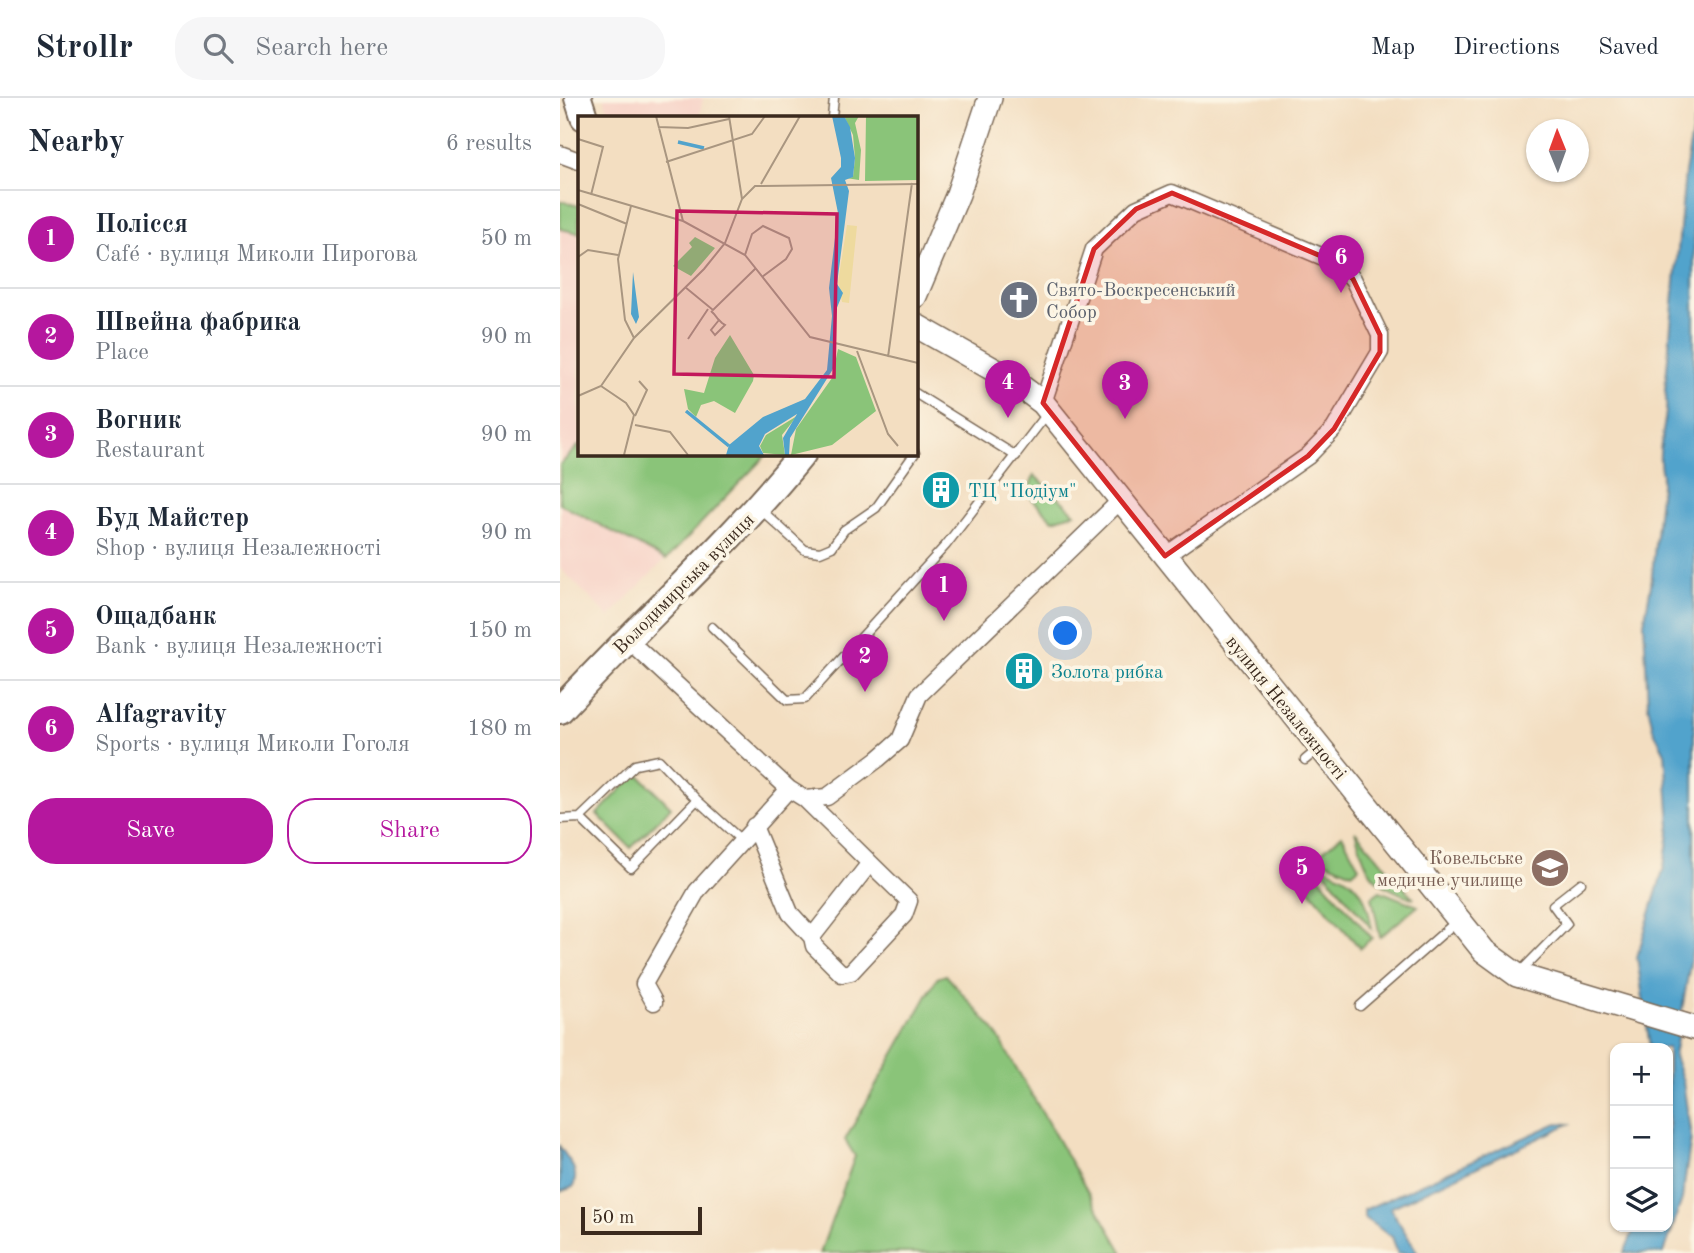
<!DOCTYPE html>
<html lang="en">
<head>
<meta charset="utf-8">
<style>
  :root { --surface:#fff; --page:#f6f6f7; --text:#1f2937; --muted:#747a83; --line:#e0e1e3; --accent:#b5179e }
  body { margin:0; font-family:"Old Standard TT",serif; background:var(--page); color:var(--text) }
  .controls { position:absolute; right:21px; bottom:21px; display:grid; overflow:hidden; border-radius:14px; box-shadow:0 2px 5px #0004 }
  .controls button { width:63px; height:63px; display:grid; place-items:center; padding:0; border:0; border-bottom:2px solid var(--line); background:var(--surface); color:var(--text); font:35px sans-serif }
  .compass { position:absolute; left:966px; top:21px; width:63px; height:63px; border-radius:50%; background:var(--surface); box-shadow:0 2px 5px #0004; rotate:359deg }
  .scale { position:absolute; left:21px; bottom:18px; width:121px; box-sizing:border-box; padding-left:7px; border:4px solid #3b2a1e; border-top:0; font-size:19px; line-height:24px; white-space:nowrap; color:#3b2a1e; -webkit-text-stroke:5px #fcf5e5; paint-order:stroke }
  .you { position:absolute; left:506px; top:536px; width:24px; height:24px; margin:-18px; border:5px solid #fff; border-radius:50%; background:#1a73e8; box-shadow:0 0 0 10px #1a73e833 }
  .badge { display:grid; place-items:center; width:46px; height:46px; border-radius:50%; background:var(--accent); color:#fff; font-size:23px; font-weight:700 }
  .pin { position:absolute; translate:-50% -58px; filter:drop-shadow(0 2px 4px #0008) }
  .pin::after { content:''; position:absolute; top:37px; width:24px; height:21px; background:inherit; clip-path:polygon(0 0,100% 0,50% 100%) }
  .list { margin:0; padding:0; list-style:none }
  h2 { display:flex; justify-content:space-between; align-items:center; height:91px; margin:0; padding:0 28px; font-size:30px }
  h2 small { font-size:23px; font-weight:400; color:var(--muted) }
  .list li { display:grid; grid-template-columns:46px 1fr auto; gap:21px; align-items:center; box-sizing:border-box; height:98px; padding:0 28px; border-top:2px solid var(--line) }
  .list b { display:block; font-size:26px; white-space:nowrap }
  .list p { margin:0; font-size:23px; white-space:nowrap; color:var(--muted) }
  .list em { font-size:23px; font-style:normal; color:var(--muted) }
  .actions { display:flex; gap:14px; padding:21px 28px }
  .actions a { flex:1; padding:16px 0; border:2px solid var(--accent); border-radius:28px; text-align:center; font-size:24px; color:var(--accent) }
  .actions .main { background:var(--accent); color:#fff }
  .icon { flex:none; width:38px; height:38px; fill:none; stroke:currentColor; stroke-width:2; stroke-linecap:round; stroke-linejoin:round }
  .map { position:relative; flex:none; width:1134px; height:1155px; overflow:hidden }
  header { display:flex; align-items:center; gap:42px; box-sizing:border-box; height:98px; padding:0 35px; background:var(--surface); border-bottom:2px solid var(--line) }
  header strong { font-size:33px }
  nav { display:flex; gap:38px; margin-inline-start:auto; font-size:24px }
  .search { width:490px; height:63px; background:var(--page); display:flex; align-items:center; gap:18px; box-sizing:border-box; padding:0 24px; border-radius:28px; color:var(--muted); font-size:26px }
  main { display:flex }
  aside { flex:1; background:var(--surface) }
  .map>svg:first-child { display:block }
  .built { fill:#f7d1c6 }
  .green { fill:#8ac479; stroke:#62774c; stroke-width:2 }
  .water { fill:#51a3cc; stroke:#466675; stroke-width:2 }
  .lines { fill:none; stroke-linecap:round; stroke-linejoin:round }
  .lane-casing { stroke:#7b6957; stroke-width:11 }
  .street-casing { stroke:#7b6957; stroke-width:19 }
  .secondary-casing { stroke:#7b6957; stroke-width:26 }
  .primary-casing { stroke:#7b6957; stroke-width:30 }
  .lane { stroke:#fff; stroke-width:8 }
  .street { stroke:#fff; stroke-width:16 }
  .secondary { stroke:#fff; stroke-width:23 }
  .primary { stroke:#fff; stroke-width:26 }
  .marked { fill:#d62828; fill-opacity:0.2; stroke:#d62828; stroke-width:5; stroke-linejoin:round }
  .labels { text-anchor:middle; stroke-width:7; stroke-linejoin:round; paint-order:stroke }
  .worship-label { font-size:19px; fill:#5b616d; stroke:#fcf5e5; text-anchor:start }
  .culture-label { font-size:19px; fill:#0d838f; stroke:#fcf5e5; text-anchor:start }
  .street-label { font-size:19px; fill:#3b2a1e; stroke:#fcf5e5 }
  .education-label { font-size:19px; fill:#785e54; stroke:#fcf5e5; text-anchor:end }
  .inset-river { fill:none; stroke:#51a3cc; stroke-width:3.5 }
  .inset-road { fill:none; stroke:#a99680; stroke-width:2 }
  .view { fill:#c2185b; fill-opacity:0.15; stroke:#c2185b; stroke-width:3.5 }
  .inset-edge { fill:none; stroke:#3b2a1e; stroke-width:3.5 }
</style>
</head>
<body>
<header>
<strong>Strollr</strong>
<div class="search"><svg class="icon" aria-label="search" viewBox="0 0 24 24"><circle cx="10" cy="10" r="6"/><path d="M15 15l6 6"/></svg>Search here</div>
<nav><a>Map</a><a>Directions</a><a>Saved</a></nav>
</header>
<main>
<aside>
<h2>Nearby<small>6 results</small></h2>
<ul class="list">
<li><span class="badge">1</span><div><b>Полісся</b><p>Café · вулиця Миколи Пирогова</p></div><em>50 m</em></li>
<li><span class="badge">2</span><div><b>Швейна фабрика</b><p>Place</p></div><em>90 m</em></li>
<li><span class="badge">3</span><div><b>Вогник</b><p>Restaurant</p></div><em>90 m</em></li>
<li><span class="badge">4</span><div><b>Буд Майстер</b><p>Shop · вулиця Незалежності</p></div><em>90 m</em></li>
<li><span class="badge">5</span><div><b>Ощадбанк</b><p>Bank · вулиця Незалежності</p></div><em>150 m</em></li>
<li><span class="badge">6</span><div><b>Alfagravity</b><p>Sports · вулиця Миколи Гоголя</p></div><em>180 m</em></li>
</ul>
<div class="actions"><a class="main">Save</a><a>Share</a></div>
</aside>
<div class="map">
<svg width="1134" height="1155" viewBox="0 0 1134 1155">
  <rect width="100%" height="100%" fill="#fcf5e5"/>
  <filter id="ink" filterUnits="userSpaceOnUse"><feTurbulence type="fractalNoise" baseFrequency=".0143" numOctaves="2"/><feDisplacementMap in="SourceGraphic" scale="14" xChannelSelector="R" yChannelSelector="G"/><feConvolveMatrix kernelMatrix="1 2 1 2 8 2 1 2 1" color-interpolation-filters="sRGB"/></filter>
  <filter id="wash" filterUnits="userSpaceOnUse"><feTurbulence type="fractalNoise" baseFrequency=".00686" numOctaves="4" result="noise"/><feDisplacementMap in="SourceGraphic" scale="28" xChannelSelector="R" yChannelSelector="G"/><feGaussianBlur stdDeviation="1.57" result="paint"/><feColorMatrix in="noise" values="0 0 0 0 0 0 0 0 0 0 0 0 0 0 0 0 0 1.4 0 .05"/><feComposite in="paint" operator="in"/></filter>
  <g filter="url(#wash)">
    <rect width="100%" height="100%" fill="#f3dec1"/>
    <path class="built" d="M44,0H143L139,19H50Z
      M0,131L19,135V355H208L49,519L0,470Z"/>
    <path class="green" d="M0,103L19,108V135L0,131Z
      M19,347V355H208L106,462L0,406V367Z
      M474,377L515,415L493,422L467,396Z
      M77,675L111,709L71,750L37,716Z
      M795,733L854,801C810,784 808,778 795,733Z
      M782,737L799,769L792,775L756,759Z
      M749,767L812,840L800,850L737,777Z
      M759,767C797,783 805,789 812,831Z
      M820,793L858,808L820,839L812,799Z
      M386,877L435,933L563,1155H260L295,1058L285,1042L377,880Z"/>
    <path class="water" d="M1134,24V843L1114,958L1123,983L1131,1040L1122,1101L1104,1155H1064L1075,1129H1108V950H1090L1077,859L1104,769L1110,728L1105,655L1093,631L1088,607L1084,525L1091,487L1102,377C1094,349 1111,321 1105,292L1125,75Z
      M997,1025L1009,1026L830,1110L858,1155H838L832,1139L804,1120V1112Z
      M0,1049C9,1063 20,1072 13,1089L0,1094Z"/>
  </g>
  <g filter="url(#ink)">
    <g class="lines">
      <g class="lane-casing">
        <path id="lane" d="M272,19L274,0
          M355,295L456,358
          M199,410L245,452L260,454L272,449L284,432L316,410L355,355
          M152,529L227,602L245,601L386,447L487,316
          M745,662L757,652
          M137,702L99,662L75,667L20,720L71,770L137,702L181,742
          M0,721L20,720
          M959,875L1007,826L993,807L1021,785
          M800,908L898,822"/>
      </g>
      <g class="street-casing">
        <path id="street" d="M0,56L19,63
          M483,305L534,151L576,111L612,95L775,164L793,181L820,237V254L774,331L748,358L605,458
          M66,540L229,691L245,701L267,699L318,661L340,642L359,597L561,402
          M245,701L306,761C320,775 335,789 349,803L344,817L291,874L282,876L254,848L252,839L310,765
          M194,728L230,815L252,839
          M94,904L84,886L137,793L229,691"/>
      </g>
      <g class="secondary-casing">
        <path id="secondary" d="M355,198L398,96L430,0
          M355,227L452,282L483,305L924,853L957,877L1134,930"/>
      </g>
      <g class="primary-casing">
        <path id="primary" d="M18,0L24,19
          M0,612C80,525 169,447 243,355"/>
      </g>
      <use href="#lane" class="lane"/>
      <use href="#street" class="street"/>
      <use href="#secondary" class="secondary"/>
      <use href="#primary" class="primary"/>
    </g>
  </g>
  <path class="marked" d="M612,95L775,164L793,181L820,237V254L774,331L748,358L605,458L483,305L534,151L576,111Z"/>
  <defs>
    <g id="church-disc" transform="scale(2.0125)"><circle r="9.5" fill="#6b7280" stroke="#fcf5e5"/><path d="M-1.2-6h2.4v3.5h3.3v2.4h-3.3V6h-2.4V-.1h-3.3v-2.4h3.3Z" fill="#fff"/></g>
    <g id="building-disc" transform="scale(2.0125)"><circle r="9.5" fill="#0f9aa8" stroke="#fcf5e5"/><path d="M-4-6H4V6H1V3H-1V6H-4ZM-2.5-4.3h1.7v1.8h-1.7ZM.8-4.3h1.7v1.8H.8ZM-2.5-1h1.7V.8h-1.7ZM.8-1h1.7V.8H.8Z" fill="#fff"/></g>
    <g id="university-disc" transform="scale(2.0125)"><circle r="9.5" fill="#8d6e63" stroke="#fcf5e5"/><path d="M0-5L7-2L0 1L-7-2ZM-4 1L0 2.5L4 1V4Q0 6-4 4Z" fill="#fff"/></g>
  </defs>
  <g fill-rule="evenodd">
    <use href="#church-disc" x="459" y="202"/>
    <use href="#building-disc" x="381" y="392"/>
    <use href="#building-disc" x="464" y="573"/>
    <use href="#university-disc" x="990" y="770"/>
  </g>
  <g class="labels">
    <g class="worship-label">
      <text x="486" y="198">Свято-Воскресенський<tspan x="486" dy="22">Собор</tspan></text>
    </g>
    <g class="culture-label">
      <text x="408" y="399">ТЦ "Подіум"</text>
      <text x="491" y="580">Золота рибка</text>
    </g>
    <g class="street-label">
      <text transform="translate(123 485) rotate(-45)" y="7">Володимирська вулиця</text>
      <text transform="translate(727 609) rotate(51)" y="7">вулиця Незалежності</text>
    </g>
    <g class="education-label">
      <text x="963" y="766">Ковельське<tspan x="963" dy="22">медичне училище</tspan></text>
    </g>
  </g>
  <g transform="translate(18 18)">
    <rect width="340" height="340" fill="#f3dec1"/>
    <path d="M266,0H281L277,7L283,34L281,64L268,62L275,61L277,42L275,19ZM288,0H339V64L287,65ZM117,121L137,132L113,160L95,150L114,131L111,127ZM152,219L176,259L175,265L157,297L136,285L123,289L118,301L110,293L106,273L126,277L137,242ZM260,233L278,241L298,295L254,329L213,339L218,313L254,262ZM219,300L204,319L207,339L185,337L182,330L188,319Z" fill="#8ac479"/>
    <path d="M269,109L279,110L271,187L264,186L260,166Z" fill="#eeda9e"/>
    <path d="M254,0H266L272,11L277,42L275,61L267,64L271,75L259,168L265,177L258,194L255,253L212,322L211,339H207L205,322L219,298L187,318L181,330L186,339H148L151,329L185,301L227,283L249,254L254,200L251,172L260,97L253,62L263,51V42ZM55,156L61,201L58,208L53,198Z" fill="#51a3cc"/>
    <path class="inset-river" d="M100,26L126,32M108,295L151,330"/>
    <path class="inset-road" d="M78,0L105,105L167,139L232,221L340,247M151,0L164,83M80,11L110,12L151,3M0,23L25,31L13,79M88,46L174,18L187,0M183,68L222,0M0,74L105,105M0,88L49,108M53,90L40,143L47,204L56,222M167,139L174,118L185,110L211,122L214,133L208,143L184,161M0,141L10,134L40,139M107,171L135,194L177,153M133,195L136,198L140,203L144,207L147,209L137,219L133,214L141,204M110,223L130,193M279,235L310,318L320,330M310,241L334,67M23,270L48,287L56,299L46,339M0,280L23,270L56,222L126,153L147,127L164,83L177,70L340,68M57,300L69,274L61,265M57,309L92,316L110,339"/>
    <path class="view" d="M99,95L259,98L256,261L96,258Z"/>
    <rect width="340" height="340" class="inset-edge"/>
  </g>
</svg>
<div class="controls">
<button>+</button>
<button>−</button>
<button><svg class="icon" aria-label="layers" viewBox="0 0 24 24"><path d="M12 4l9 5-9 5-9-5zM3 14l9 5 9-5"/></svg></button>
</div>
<svg class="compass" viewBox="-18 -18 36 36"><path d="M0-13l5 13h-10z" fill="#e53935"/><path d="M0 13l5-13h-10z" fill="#747a83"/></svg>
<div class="scale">50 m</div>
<div class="you"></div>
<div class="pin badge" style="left:384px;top:523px">1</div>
<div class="pin badge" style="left:305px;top:594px">2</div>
<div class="pin badge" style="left:565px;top:321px">3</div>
<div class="pin badge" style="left:448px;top:320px">4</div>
<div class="pin badge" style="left:742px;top:806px">5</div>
<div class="pin badge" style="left:781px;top:195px">6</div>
</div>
</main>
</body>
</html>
